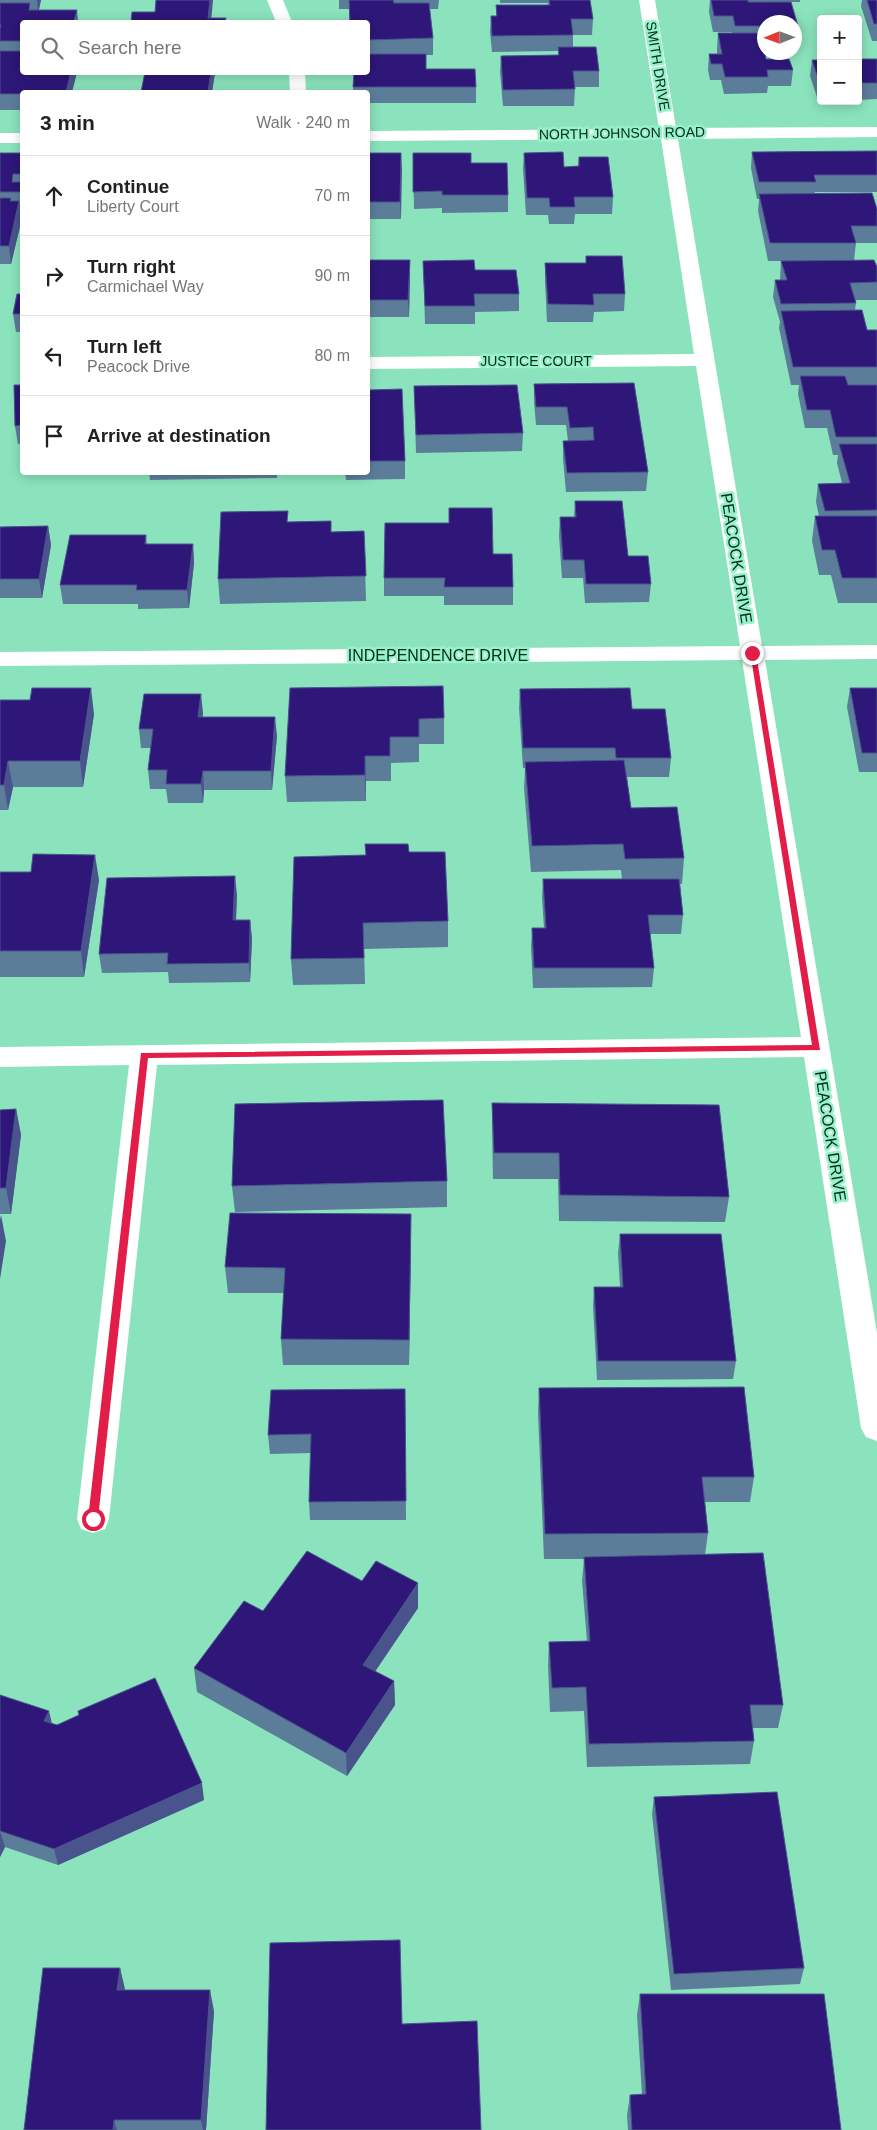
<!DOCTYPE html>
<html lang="en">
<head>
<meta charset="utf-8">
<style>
  :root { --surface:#fff; --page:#f2f2f2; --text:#222; --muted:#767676; --line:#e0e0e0 }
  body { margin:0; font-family:Arial,sans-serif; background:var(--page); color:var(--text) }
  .controls { position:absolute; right:15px; top:15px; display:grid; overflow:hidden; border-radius:5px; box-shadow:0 2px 12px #0003 }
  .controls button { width:45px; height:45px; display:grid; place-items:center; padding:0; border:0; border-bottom:1px solid var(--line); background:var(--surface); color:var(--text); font:25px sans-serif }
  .compass { position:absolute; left:757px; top:15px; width:45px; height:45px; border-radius:50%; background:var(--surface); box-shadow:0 2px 12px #0003; rotate:269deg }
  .stop { position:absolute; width:15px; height:15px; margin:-11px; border:4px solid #e11d48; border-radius:50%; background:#fff }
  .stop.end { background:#e11d48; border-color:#fff; box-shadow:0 1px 5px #0008 }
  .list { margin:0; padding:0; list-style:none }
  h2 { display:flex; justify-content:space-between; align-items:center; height:65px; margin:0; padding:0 20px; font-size:21px }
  h2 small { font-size:16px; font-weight:400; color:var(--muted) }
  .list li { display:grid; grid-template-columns:32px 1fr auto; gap:15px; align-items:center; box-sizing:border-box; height:80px; padding:0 20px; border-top:1px solid var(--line) }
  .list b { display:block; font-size:19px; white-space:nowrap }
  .list p { margin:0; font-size:16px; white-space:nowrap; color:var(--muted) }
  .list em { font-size:16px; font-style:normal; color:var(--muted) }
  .icon { flex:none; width:28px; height:28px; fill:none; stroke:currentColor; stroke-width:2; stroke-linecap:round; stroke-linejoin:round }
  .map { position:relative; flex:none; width:877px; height:2130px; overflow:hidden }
  .search { position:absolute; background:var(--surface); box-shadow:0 2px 12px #0003; left:20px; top:20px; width:350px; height:55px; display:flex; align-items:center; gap:12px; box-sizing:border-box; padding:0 18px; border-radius:5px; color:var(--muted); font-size:19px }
  .panel { position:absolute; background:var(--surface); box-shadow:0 2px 12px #0003; left:20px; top:90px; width:350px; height:385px; border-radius:5px }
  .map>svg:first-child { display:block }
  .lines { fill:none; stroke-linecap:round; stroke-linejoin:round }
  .minor { fill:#fff; fill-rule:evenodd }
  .wall { fill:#5c7d9a }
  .shaded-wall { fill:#4a548c }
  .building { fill:#2e1778; stroke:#4a548c }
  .route { fill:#e11d48 }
  .labels { text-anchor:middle; stroke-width:5; stroke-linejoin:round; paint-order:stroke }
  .far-street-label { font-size:14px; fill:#042d1e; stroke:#97f1c9 }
  .street-label { font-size:16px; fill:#042d1e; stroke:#97f1c9 }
</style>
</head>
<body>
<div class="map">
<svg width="877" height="2130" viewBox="0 0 877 2130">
  <rect width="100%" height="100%" fill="#8ae3bc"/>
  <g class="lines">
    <path class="minor" d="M267,0H283L292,22H276Z
      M639,0H655L676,128L877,127V137L678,139L762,646L877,645V659L765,660L877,1333V1441L866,1437L861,1428L804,1057L157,1065L109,1519L105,1529L93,1533L81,1529L77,1519L129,1065L0,1067V1047L801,1037L742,660L0,666V652L740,646L696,366L368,369V357L694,354L661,139L368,141V131L659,129Z
      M289,72H305L306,92H290Z
      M0,133H22V143H0Z"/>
  </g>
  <path class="wall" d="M0,0H41L39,10L22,22V72H77L72,92H22V110H0Z
    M339,0H439L438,9H429L433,38V55H426V69L476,87V103H368V92H353V87L368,72V22H349V9H339Z
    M500,0H590L593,19L592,35H573V47L599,71V87H575L574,106H503L500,72L501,56L558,55V51L492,52L490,32L491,16H496V5H548V3H500Z
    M710,0H800V2H748H791L798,26L796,42H794V22H764V42H762L766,59H789L793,70L791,86H768L767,93L724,94L721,80H710L708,70L709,54H717V49L718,33H732V32H713L709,12Z
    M862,0H877V41H872L861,6Z
    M858,59H877V99L858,100Z
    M812,60H821V100H818L810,76Z
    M145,72H227V73H215L212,92H141Z
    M877,151V192H815L814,194L877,209V243H856L854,260L877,267V300H855L856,303L855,310L867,330H877V603H838L831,575H819L812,541L815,516H819L816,502L818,484L842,483L837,463L838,455H833L827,428H805L798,394L799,385H791L779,328L780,322L773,297L775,280H780L781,261H801H768L758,211L759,199H757L751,168L752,152Z
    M0,153H22V210H20L22,218L11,264H0Z
    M368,153H401V219H368Z
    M413,153L471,163L508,195V212L442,213V208L414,209Z
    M524,153L564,167L578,166L579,157L613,197L612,214H575L574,224H549L548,215H526L523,169Z
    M586,256L625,294L624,311L594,312L593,322H547L545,281V263H586Z
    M368,260H410L409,317H368Z
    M423,261L475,270L519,294V311L475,312V324H425Z
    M22,294V332H16L13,314Z
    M634,383L648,472L646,491L566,492L563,459V441H568L566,425H536L534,402V384Z
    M22,385V444H18L15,426Z
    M414,386L523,433L522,451L416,453Z
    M368,390L405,461V479L346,480L345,472H368Z
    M149,472H277V478L150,480Z
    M575,501L628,556L651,584L649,602L585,603L583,578H562L559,536L560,517H574Z
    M449,508L493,554L513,587V605H444V596H384V578L449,523Z
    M331,521V532L364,531L366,601L220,604L218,579L288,522Z
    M48,526L51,545L42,598H0V527Z
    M146,535L147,544H193L194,563L189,608L138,609V604H63L60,585Z
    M290,688L444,718V744H419V762L391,763V781H366V801L287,802L285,776Z
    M850,688H877V772H859L847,707Z
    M520,689L632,709L671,758L669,777H627L631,808L684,858L682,884H680L683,915L681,934H650L654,968L652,987L533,988L531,947L532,928H544L542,898L543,879H622L621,870L531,872L524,788L525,768H523L519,708Z
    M0,700L94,714L83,787H13L8,810H0Z
    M203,713L202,717L277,736L272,790H204L203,803H168L166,789H150L148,770L151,748H141L139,729Z
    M365,844L409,852L448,921V947L364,949L365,984L293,985L291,959L366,855Z
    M0,872L99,880L84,977H0Z
    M237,895L236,920H250L252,939L250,982L169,983L168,972L102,973L99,954Z
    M492,1103L729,1197L725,1222L559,1221L558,1179H493L492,1129Z
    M16,1109L21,1135L11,1214H0V1110Z
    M447,1181V1207L235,1212L232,1186Z
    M620,1234L736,1361L733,1379L597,1380L593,1306L594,1287H620L618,1253Z
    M411,1240L409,1365H283L281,1339L284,1293H228L225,1267Z
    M539,1388L754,1477L750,1502H705L708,1533L705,1555L783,1705L778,1728H753L754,1741L750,1764L587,1767L584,1711L550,1712L548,1666L549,1642L587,1641L582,1581L584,1559H544L538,1413Z
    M405,1389L406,1520H310L309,1502L311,1453L270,1454L268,1435Z
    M362,1581L418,1608L375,1671L394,1681L395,1705L347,1776L197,1692L194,1668L263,1611Z
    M0,1695L52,1724L57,1725L79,1715L78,1711L204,1800L58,1865L5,1847L0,1857Z
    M654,1797L804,1968L800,1984L671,1990L652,1814Z
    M120,1968L124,1990L214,2011L206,2130H24Z
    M640,1994L841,2130H628L627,2115L630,2095L642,2094L637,2015Z"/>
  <path class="shaded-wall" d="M37,0H41L38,13Z
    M210,0H213L211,22L208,18Z
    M77,10L78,22H75Z
    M71,72H77L72,92H66Z
    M211,72H215L212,92H208Z
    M401,153L402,170L401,219L400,202Z
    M19,201L22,218L11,264L9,246Z
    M410,260V278L409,317L408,300Z
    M48,526L51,545L42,598L39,579Z
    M193,544L194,563L189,608L187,590Z
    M91,688L94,714L83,787L80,761Z
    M201,694L203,713L200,736L198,717Z
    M275,717L277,736L272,790L271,771Z
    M365,756L366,781V801L365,775Z
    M8,761L13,787L8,810L4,785Z
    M203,771L204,790L203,803L201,784Z
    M95,855L99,880L84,977L81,951Z
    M235,876L237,895L235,940L233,920Z
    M250,920L252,939L250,982L249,963Z
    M16,1109L21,1135L11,1214L6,1188Z
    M411,1214V1240L409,1365V1340Z
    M1,1215L6,1241L0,1279V1220Z
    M418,1583V1608L364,1688L363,1665Z
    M394,1681L395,1705L347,1776L346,1753Z
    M49,1711L53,1728L44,1721Z
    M202,1783L204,1800L58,1865L54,1849Z
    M0,1831L5,1847L0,1857Z
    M120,1968L125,1989L122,2011L117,1990Z
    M210,1990L214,2011L206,2130H203L201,2120Z
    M114,2120L117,2130H113Z"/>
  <path class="building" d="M156,0H210L208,18H226L225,22H131L132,12H155Z
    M349,0H393L394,3H429L433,38L368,40V22H350Z
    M549,0H590L593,19H571L573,35L492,36L491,16H497L496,5H550Z
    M711,0H748V2H791L798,26H794V22H764V26H735L733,16H714Z
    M867,0H877V24H874Z
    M0,3H30L29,10H77L74,22H85H22V41H0V29L1,25H0Z
    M718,33H760L766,59H789L793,70H767L768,77H725L722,64H711L709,54H722Z
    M558,47H596L599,71H573L575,89L503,90L501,56L559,55Z
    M0,51H22V72H71L66,92H22V94H0Z
    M368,54H426V69H475L476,87H353L354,72H368Z
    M858,59H877V83H858Z
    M812,60H821V84H820Z
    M145,72H211L208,92H141Z
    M877,151V175H814L816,182H759L752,152Z
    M563,152L564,167L579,166V157H608L613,197H574L575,207H550L549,198H527L524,153Z
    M0,153H22V174H13L12,182H22V192H0Z
    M368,153H401L400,202H368Z
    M413,153H471V163H507L508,195H442V191L413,192Z
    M872,193L877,209V226H851L856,243H770L759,194Z
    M0,198H11L10,201H19L9,246H0Z
    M586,256H622L625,294H593L594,305L548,304L545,263H586Z
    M368,260H410L408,300H368Z
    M474,260L475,270H516L519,294H474L475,306H425L423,261Z
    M874,260L877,267V282L850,283L856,303L781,304L775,280H787L781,261Z
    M17,294H22V314H13Z
    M862,310L867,330H877V367H793L781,311Z
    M800,376H845L848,385H877V437H836L830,410H807Z
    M634,383L648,472L567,473L563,441L594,440L593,427L570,428L567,407H536L534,384Z
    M14,385H22V425L15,426Z
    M517,385L523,433L416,435L414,386Z
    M402,389L405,461H368V390Z
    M839,444H877V510L825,511L818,484L850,483Z
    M575,501H622L628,556H648L651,584H586L584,560H563L560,517H576Z
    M449,508H492L493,554H512L513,587H444L445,578H384L385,523H449Z
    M288,511L287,522L331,521V532L364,531L366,576L218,579L221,512Z
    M815,516H877V578H842L835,550H822Z
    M48,526L39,579H0V527Z
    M70,535H146L145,544H193L187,590H136L137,585H60Z
    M443,686L444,718L419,719V737H390V756H365V775L285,776L290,688Z
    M32,688H91L80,761H8L4,785H0V700H30Z
    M630,688L632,709H665L671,758H616L615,748H523L520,689Z
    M850,688H877V753H862Z
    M144,694H201L198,717H275L271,771H203L201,784H166L167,770H148L153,729H139Z
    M624,760L631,808L677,807L684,858L625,859L623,844L532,846L525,762Z
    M365,844H408L409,852H445L448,921L363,923L364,958L291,959L294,857L366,855Z
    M33,854L95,855L81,951H0V872H31Z
    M235,876L233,920H250L249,963L167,964L168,953L99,954L107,878Z
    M543,879H679L683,915H648L654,968H534L532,928H546Z
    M443,1100L447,1181L232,1186L235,1104Z
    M492,1103L719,1105L729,1197L560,1195L559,1153H494Z
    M16,1109L6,1188H0V1110Z
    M230,1213L411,1214L409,1340L281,1339L285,1268L225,1267Z
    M620,1234H721L736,1361H598L594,1287H623Z
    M744,1387L754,1477H702L708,1533L545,1534L539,1388Z
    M405,1389L406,1501L309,1502L311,1434L268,1435L271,1390Z
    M307,1551L362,1581L376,1561L418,1583L363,1665L394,1681L346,1753L194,1668L244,1601L263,1611Z
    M763,1553L783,1705H750L754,1741L589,1744L586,1687L552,1688L549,1642L590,1641L584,1557Z
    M155,1678L202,1783L54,1849L0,1831V1695L49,1711L44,1721L57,1725L79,1715L78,1711Z
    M777,1792L804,1968L674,1974L654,1797Z
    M400,1940L402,2024L477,2021L481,2130H266L270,1943Z
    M43,1968H120L117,1990H210L201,2120H114L113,2130H24Z
    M640,1994H824L841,2130H632L630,2095L646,2094Z"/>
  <path class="route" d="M750,651L756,653L820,1050L148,1058L98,1519L93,1523L90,1522L88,1519L141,1053L812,1045Z"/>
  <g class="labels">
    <g class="far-street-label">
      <text transform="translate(658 66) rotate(81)" y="5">SMITH DRIVE</text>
      <text transform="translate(622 133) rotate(-1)" y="5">NORTH JOHNSON ROAD</text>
      <text x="536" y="366">JUSTICE COURT</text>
    </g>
    <g class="street-label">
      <text transform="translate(737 558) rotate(81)" y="6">PEACOCK DRIVE</text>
      <text x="438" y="661">INDEPENDENCE DRIVE</text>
      <text transform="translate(831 1136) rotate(81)" y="6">PEACOCK DRIVE</text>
    </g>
  </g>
</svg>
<div class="controls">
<button>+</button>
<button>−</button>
</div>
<svg class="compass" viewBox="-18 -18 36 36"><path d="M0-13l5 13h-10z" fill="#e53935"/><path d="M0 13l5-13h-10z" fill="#767676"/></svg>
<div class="stop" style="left:93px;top:1519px"></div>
<div class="stop end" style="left:752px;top:653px"></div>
<div class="search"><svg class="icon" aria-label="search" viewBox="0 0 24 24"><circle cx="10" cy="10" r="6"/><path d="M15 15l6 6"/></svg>Search here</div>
<section class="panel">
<h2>3 min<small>Walk · 240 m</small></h2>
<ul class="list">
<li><svg class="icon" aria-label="ahead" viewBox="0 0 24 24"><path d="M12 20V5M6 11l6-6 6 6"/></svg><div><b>Continue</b><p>Liberty Court</p></div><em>70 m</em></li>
<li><svg class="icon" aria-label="right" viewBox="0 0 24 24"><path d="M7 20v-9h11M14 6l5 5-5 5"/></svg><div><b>Turn right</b><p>Carmichael Way</p></div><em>90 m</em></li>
<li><svg class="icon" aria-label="left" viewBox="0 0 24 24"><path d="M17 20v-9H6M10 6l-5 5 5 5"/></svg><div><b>Turn left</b><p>Peacock Drive</p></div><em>80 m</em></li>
<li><svg class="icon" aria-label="arrive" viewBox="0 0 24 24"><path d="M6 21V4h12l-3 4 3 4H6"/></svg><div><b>Arrive at destination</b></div></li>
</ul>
</section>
</div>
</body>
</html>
